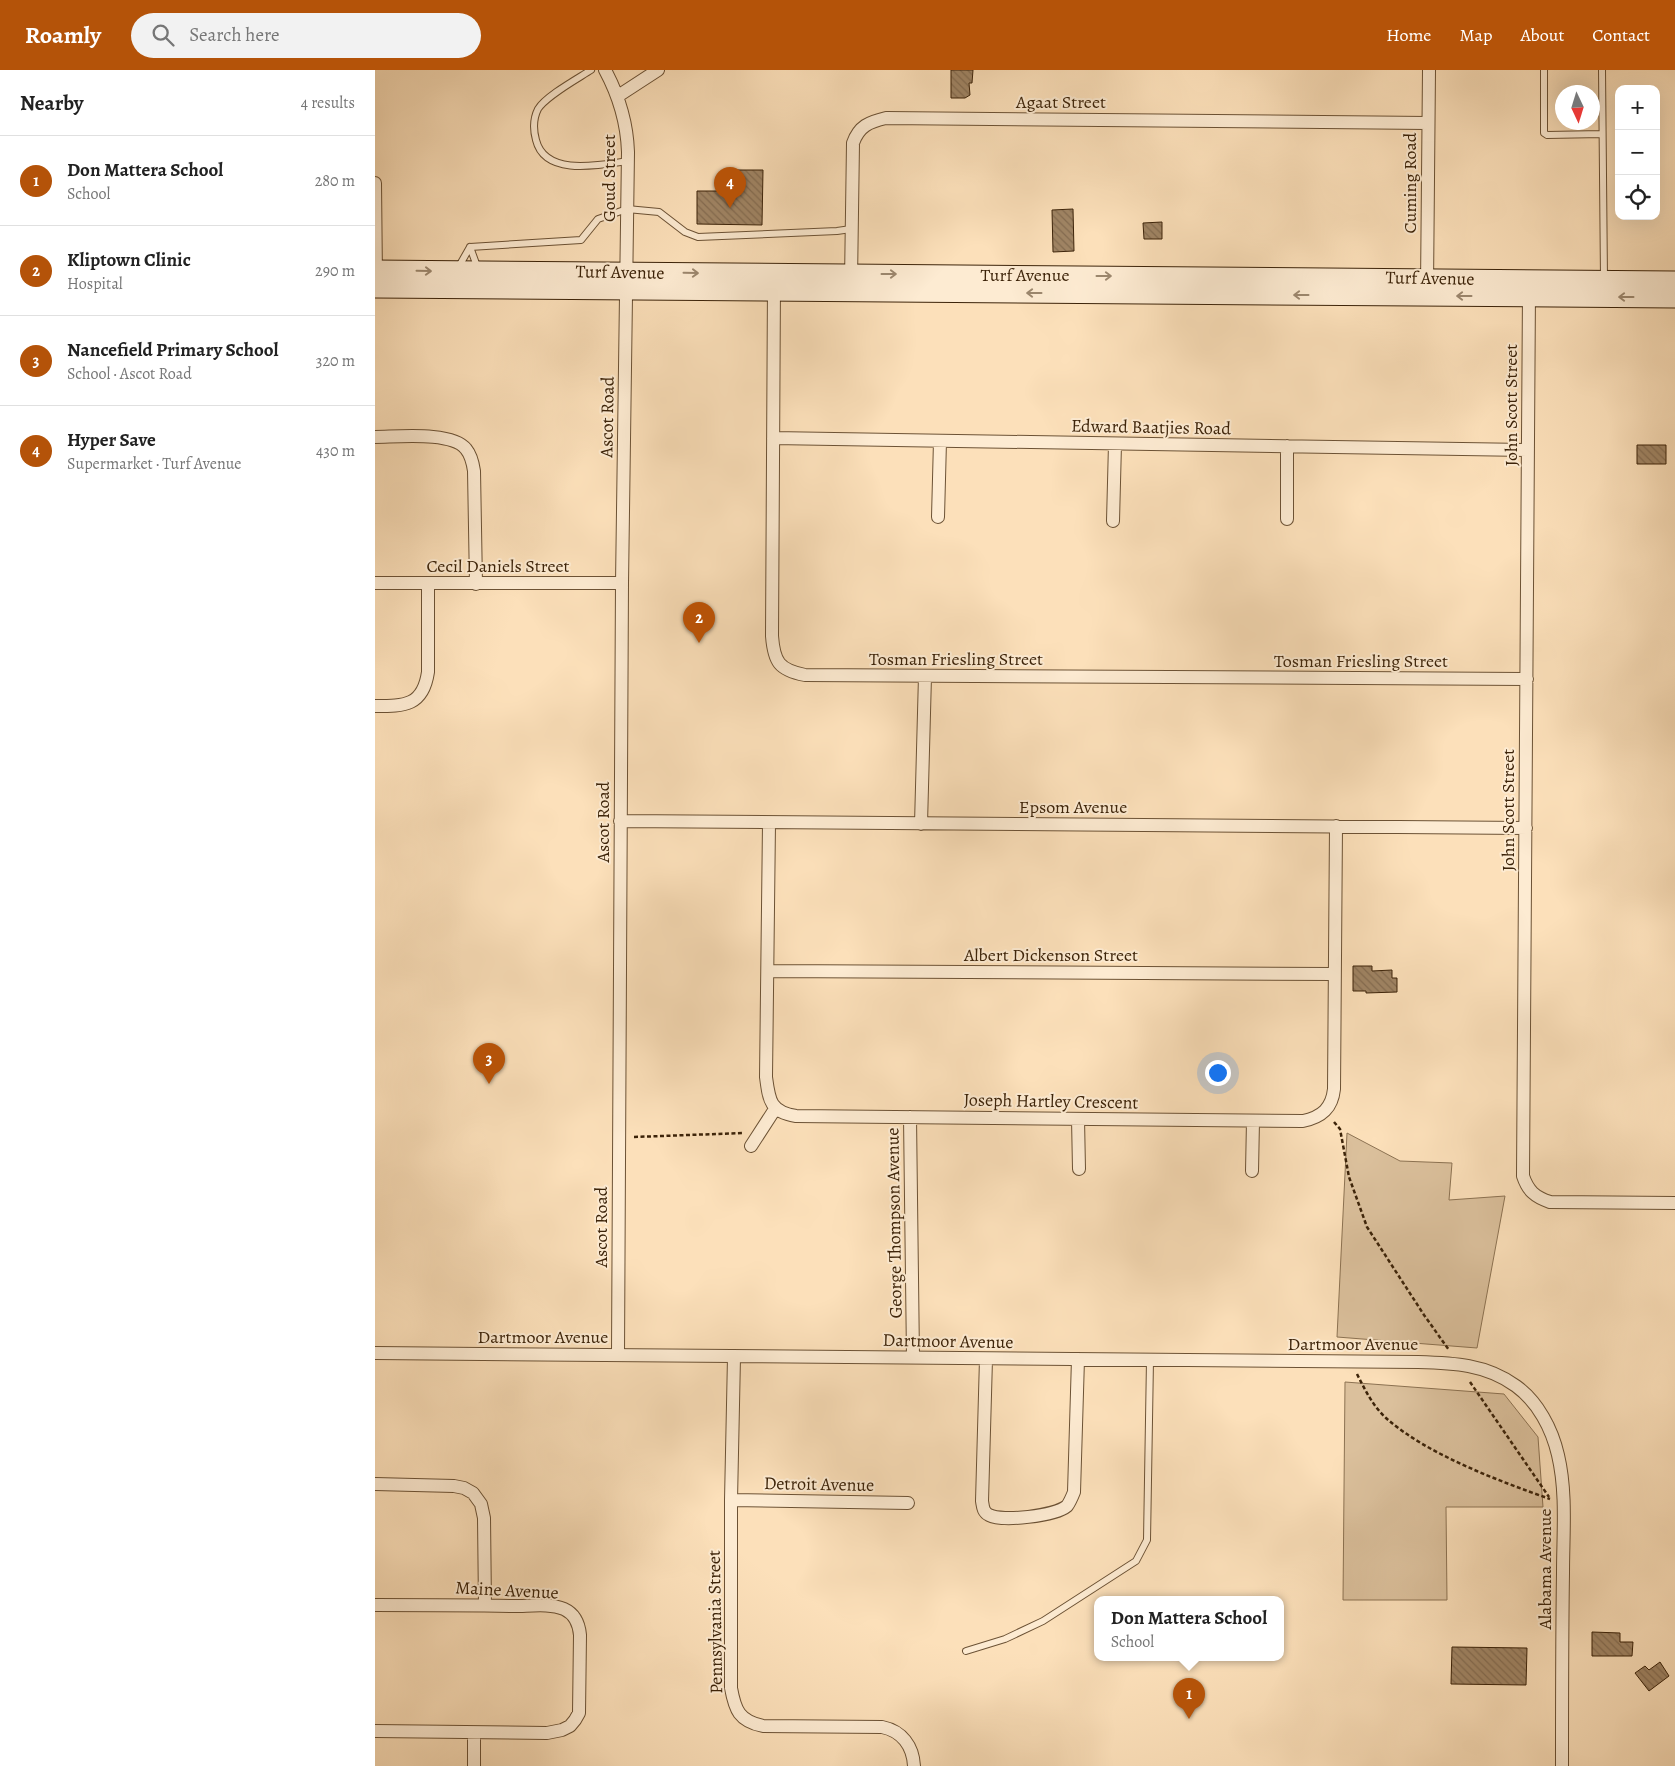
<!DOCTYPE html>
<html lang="en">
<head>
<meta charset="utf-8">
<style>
  :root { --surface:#fff; --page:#f2f2f2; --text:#222; --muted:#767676; --line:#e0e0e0; --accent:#b45309 }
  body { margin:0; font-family:Alegreya,serif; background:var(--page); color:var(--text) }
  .controls { position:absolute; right:15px; top:15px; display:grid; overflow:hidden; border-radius:10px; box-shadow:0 5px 20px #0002 }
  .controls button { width:45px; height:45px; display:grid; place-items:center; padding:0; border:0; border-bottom:1px solid var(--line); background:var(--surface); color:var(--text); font:25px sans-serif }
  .compass { position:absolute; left:1180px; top:15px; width:45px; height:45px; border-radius:50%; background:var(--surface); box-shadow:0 5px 20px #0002; rotate:176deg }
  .you { position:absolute; left:842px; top:1002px; width:18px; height:18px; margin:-12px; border:4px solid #fff; border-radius:50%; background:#1a73e8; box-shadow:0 0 0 8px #1a73e833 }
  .badge { display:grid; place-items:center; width:32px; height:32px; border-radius:50%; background:var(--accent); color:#fff; font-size:16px; font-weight:700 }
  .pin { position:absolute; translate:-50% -41px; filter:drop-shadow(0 1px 2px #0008) }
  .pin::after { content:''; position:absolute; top:26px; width:18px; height:15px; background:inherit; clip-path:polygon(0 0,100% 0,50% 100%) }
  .popup { position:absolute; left:719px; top:1526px; width:190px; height:65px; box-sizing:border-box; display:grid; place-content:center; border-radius:10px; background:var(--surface); filter:drop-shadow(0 1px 4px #0005); font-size:16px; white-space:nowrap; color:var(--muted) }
  .popup b { font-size:19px; color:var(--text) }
  .popup::after { content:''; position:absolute; left:50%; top:100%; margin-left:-10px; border:10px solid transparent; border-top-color:var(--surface) }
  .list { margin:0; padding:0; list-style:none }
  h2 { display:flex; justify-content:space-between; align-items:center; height:65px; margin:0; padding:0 20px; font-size:21px }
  h2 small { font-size:16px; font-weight:400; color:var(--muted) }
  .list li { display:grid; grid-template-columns:32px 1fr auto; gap:15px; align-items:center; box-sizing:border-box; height:90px; padding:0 20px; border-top:1px solid var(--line) }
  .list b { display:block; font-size:19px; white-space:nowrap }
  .list p { margin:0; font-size:16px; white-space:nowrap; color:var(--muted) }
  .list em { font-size:16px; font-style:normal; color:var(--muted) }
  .icon { flex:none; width:28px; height:28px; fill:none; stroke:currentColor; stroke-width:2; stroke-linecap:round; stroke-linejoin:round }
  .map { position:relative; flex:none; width:1300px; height:1696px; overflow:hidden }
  header { display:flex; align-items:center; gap:30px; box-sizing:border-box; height:70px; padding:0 25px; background:var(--accent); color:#fff }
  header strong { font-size:24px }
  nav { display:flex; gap:28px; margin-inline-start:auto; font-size:18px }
  .search { width:350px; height:45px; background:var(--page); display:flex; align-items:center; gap:12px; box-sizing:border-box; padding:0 18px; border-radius:28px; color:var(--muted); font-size:19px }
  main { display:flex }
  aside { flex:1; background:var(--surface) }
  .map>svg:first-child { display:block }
  .green { fill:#dbc09c; stroke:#8c7252 }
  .building { fill:url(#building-back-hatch); stroke:#3c2309 }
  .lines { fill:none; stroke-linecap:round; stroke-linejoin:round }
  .lane-casing { stroke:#6c5235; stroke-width:8 }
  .street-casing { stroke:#6c5235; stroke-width:14 }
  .secondary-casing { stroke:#3c2309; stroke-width:21 }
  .path { stroke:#3c2309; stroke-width:2.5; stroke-dasharray:4 2.5; stroke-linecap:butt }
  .lane { stroke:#fdebd2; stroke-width:6 }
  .street { stroke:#fdebd2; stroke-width:12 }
  .secondary { stroke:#fdebd2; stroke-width:19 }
  .oneway { stroke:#9c876e }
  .labels { text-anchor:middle; stroke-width:4; stroke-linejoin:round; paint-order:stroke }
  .street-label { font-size:18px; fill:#3c2309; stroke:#fdebd2 }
</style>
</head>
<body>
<header>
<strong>Roamly</strong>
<div class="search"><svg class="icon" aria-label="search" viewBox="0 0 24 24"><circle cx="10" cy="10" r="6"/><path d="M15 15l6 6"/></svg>Search here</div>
<nav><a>Home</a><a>Map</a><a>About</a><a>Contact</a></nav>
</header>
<main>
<aside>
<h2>Nearby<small>4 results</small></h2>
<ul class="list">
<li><span class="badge">1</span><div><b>Don Mattera School</b><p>School</p></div><em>280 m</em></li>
<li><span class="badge">2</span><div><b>Kliptown Clinic</b><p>Hospital</p></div><em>290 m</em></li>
<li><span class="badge">3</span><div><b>Nancefield Primary School</b><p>School · Ascot Road</p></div><em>320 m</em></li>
<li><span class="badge">4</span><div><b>Hyper Save</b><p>Supermarket · Turf Avenue</p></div><em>430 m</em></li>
</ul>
</aside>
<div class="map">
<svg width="1300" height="1696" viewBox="0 0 1300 1696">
  <defs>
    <pattern id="building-back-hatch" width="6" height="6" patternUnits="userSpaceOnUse" patternTransform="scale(1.25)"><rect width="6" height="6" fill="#a08565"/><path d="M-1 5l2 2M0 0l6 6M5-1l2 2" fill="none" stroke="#846c51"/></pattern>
  </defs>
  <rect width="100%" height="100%" fill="#fce0ba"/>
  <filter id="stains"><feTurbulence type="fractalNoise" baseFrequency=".004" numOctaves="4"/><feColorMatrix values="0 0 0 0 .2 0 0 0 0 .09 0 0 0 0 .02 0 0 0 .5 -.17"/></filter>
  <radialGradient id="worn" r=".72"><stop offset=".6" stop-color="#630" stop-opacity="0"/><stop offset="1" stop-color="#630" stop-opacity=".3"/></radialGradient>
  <path class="green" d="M972,1063L1025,1091L1077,1093L1074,1130L1130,1126L1102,1278L962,1267Z
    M970,1312L1129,1324L1163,1367L1168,1437H1071L1072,1530H968Z"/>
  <path class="building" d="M576,0H598L597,13H594L595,25L590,28H576Z
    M354,100H388L387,155L322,154V121H353Z
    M698,139L699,181L678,182L677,140Z
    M787,152V169H769L768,153Z
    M1262,375H1291V394H1262Z
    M978,896H997V901L1017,900V908H1022V922L991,923V921H978Z
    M1217,1562L1245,1563V1572H1258L1257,1586H1217Z
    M1077,1577L1152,1578L1151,1615L1076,1614Z
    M1285,1592L1294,1606L1274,1621L1260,1603L1270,1596L1274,1600Z"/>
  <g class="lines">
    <g class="lane-casing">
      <path id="lane" d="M216,0C202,9 171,26 163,39C158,49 158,59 161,70C170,107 225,95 253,91
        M1169,0V63L1172,65L1227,64
        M1227,0L1229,209
        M95,177L206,170L223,149L252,139L284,142L310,162L323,167L462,161L476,159
        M83,198L95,177L103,199
        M591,1581L630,1569L668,1551L761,1491L772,1470L775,1290"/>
    </g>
    <g class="street-casing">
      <path id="street" d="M230,0C244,26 252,52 253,82L247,513L243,1284
        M243,26L283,0
        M0,113L1,208
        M476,211L478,73C484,56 494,52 511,48L1053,53
        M399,214L397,566C399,592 404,600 430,605L1152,609
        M1052,216L1054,0
        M1154,221L1148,1106C1153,1121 1160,1127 1175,1132L1300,1133
        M0,367C22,367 77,361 91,379C96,385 98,394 99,401L101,514
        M398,368L1153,380
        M912,376V449
        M563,447L565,371
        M738,451L740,374
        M0,513H247
        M0,636C30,636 48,636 53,602V514
        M245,751L1151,758
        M394,753L391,1007C394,1030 395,1042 421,1046L928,1051C947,1047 957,1038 959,1019L961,756
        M546,754L550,606
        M393,901L959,904
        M535,1047L538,1288
        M703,1049L704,1099
        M376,1076L400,1039
        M877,1101L878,1051
        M0,1283L1043,1292C1078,1293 1111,1294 1141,1316C1163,1332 1177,1359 1183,1385C1192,1423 1188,1464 1188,1503C1187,1567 1187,1632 1187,1696
        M359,1287L356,1430V1618C360,1640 364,1651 388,1656L507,1657C527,1661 538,1676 539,1696
        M611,1289L607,1431C608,1437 608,1442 614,1445C627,1452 680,1446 692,1436C695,1432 697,1427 699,1422L703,1289
        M0,1414L79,1416L89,1418L98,1423L106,1434L109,1448L110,1535
        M356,1430L533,1433
        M0,1535C46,1535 93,1535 139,1536C155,1536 175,1533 189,1539C200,1544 204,1554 205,1565L204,1643L200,1650L195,1656L187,1660L172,1663L0,1661
        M99,1663V1696"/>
    </g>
    <g class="secondary-casing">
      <path id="secondary" d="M0,200L1300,211
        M0,218L1300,228"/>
    </g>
    <path class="path" d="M959,1052L965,1059L974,1107L992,1157L1049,1245L1074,1280
      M259,1067L368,1063
      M982,1304C990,1320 998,1336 1011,1348C1051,1384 1124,1411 1175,1429
      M1095,1312L1174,1427"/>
    <use href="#lane" class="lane"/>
    <use href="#street" class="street"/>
    <use href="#secondary" class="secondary"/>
  </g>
  <defs><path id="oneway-shaft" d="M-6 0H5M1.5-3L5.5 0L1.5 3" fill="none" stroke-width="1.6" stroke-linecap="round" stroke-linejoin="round" transform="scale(1.25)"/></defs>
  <g class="oneway">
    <use href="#oneway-shaft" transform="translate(49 201) rotate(1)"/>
    <use href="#oneway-shaft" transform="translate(316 203) rotate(1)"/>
    <use href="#oneway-shaft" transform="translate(514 204)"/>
    <use href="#oneway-shaft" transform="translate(729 206)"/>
    <use href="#oneway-shaft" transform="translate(659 223) rotate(-180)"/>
    <use href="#oneway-shaft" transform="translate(926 225) rotate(-180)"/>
    <use href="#oneway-shaft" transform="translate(1089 226) rotate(-180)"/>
    <use href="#oneway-shaft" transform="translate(1251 227) rotate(-180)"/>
  </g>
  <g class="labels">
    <g class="street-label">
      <text x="686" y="38">Agaat Street</text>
      <text transform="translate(234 108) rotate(-90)" y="6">Goud Street</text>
      <text transform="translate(1035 113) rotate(-90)" y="6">Cuming Road</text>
      <text transform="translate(245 202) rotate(1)" y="6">Turf Avenue</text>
      <text x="650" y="211">Turf Avenue</text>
      <text transform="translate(1055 208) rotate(1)" y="6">Turf Avenue</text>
      <text transform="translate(1136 335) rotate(-90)" y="6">John Scott Street</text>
      <text transform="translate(232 347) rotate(-89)" y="6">Ascot Road</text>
      <text transform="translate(776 357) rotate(1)" y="6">Edward Baatjies Road</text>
      <text x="123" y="502">Cecil Daniels Street</text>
      <text x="581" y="595">Tosman Friesling Street</text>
      <text x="986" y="597">Tosman Friesling Street</text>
      <text x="698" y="743">Epsom Avenue</text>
      <text transform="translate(1133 740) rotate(-90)" y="6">John Scott Street</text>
      <text transform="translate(228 752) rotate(-90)" y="6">Ascot Road</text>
      <text x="676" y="891">Albert Dickenson Street</text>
      <text transform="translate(676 1031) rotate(1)" y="6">Joseph Hartley Crescent</text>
      <text transform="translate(519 1153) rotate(-91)" y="6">George Thompson Avenue</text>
      <text transform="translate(226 1157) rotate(-90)" y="6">Ascot Road</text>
      <text x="168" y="1273">Dartmoor Avenue</text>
      <text transform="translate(573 1271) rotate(1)" y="6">Dartmoor Avenue</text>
      <text x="978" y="1280">Dartmoor Avenue</text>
      <text transform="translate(444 1414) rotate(1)" y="6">Detroit Avenue</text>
      <text transform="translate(1170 1499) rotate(-90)" y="6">Alabama Avenue</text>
      <text transform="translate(132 1520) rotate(3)" y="6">Maine Avenue</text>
      <text transform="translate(340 1552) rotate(-91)" y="6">Pennsylvania Street</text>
    </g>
  </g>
  <rect width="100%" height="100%" filter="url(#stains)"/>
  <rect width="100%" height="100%" fill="url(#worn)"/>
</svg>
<div class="controls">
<button>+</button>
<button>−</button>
<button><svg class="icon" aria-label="locate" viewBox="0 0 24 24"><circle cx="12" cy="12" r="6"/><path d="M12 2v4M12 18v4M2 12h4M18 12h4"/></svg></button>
</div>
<svg class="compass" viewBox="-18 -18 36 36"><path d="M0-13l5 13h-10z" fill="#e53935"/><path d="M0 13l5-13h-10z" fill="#767676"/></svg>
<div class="you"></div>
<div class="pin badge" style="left:814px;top:1649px">1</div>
<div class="popup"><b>Don Mattera School</b>School</div>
<div class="pin badge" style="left:324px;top:573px">2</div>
<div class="pin badge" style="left:114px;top:1014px">3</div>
<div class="pin badge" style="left:355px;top:138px">4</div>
</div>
</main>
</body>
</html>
